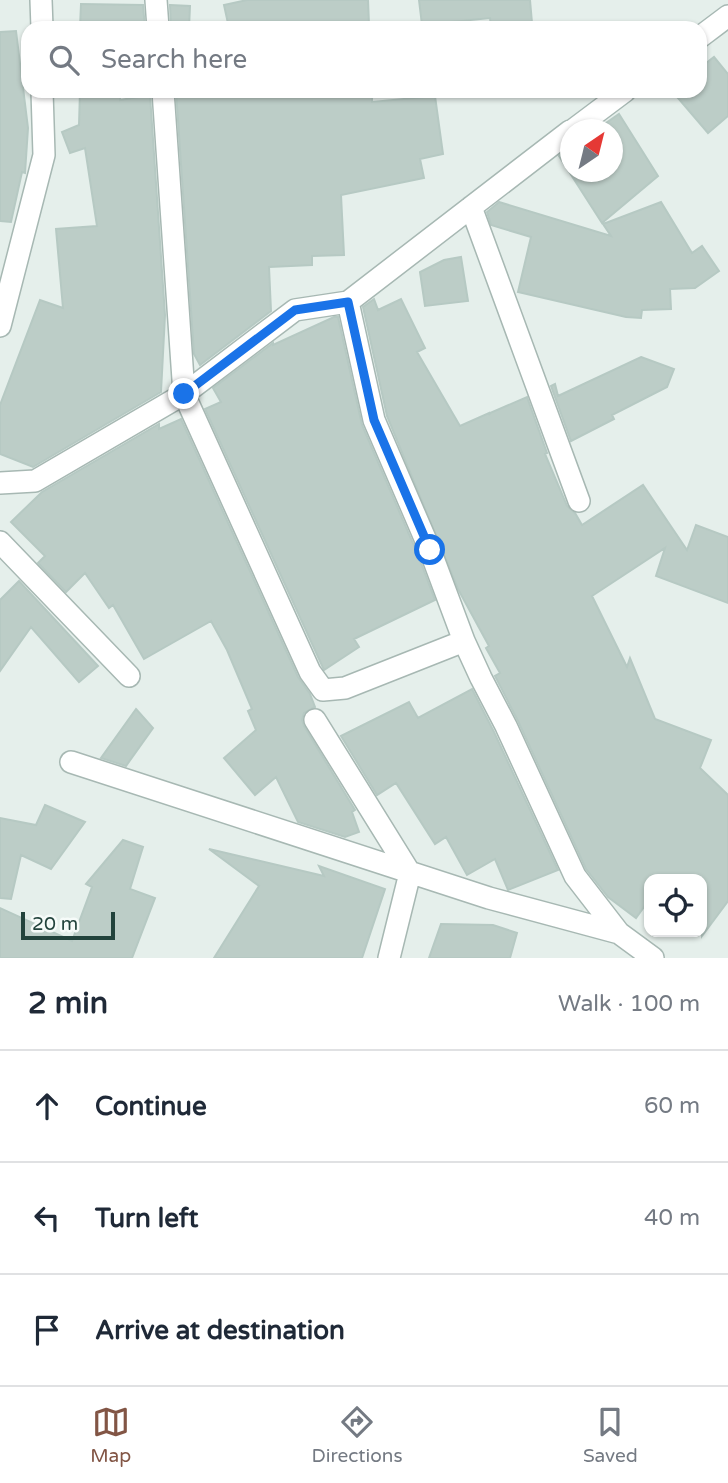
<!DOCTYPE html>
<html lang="en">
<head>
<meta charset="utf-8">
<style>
  :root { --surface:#fff; --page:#f2f2f3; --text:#1f2937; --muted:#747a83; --line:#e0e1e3; --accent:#825545 }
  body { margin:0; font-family:"Varela Round",sans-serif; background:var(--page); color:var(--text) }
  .controls { position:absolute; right:21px; bottom:21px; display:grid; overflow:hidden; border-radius:14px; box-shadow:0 2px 5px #0004 }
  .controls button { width:63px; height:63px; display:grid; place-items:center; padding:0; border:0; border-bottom:2px solid var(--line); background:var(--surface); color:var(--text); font:35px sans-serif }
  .compass { position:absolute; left:560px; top:119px; width:63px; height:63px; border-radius:50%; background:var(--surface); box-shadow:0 2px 5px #0004; rotate:35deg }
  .scale { position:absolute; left:21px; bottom:18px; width:94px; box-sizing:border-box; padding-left:7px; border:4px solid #22433c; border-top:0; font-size:19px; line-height:24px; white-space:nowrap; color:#22433c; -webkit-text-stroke:5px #f6fbf9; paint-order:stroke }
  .stop { position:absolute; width:21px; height:21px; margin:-16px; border:5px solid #1a73e8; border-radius:50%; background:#fff }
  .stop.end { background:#1a73e8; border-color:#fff; box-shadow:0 2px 7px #0008 }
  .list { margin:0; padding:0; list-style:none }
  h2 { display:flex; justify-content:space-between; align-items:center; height:91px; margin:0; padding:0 28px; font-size:30px }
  h2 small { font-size:23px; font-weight:400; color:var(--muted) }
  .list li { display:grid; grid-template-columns:46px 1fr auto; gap:21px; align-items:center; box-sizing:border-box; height:112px; padding:0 28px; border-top:2px solid var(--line) }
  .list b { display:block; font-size:26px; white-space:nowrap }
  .list em { font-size:23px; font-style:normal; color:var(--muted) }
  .icon { flex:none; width:38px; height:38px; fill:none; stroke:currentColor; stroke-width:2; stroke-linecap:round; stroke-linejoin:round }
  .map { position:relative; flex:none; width:728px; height:958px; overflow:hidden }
  .search { position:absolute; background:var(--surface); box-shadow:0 2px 5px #0004; left:21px; right:21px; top:21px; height:77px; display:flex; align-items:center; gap:18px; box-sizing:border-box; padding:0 24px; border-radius:21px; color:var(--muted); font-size:26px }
  .sheet { height:427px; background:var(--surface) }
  nav { display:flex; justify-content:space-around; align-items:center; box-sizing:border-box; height:98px; border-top:2px solid var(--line); background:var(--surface); font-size:19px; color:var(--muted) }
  nav a { display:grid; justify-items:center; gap:4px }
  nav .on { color:var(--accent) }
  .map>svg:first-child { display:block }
  .building { fill:#bccdc7; stroke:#b6c9c3; stroke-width:2 }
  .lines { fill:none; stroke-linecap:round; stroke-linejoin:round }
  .minor-casing { stroke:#a7b8b3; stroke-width:24 }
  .minor { stroke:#fff; stroke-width:21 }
  .route { stroke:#1a73e8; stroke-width:9 }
</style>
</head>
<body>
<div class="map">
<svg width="728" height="958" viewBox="0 0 728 958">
  <rect width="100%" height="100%" fill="#e5efeb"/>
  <path class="building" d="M247,0H368L369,25L356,28H229L224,5Z
    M419,0H530L532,23L491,27L490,18L422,25Z
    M81,4L143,5L145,28H80Z
    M170,5L190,6L189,28H171Z
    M16,31L28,128L25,173L22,172L11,222L0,221V32Z
    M714,57L728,74V116L708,133L672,91H700V68Z
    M80,91H120V100L150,95L165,315L161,392L33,467L0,454V405L40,300L63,308L56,229L97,226L85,148L70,153L62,132L79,125Z
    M176,91H372V102L435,96L443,154L420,159L424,178L341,195L344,255L312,256V265L269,267L271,311L200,365L194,354Z
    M619,114L658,176L602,223L559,156L570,147V172H612V130H596Z
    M499,202L611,236L603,224L661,202L692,253L702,246L719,271L695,288L670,289L671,309L642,310L641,318L626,317L518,292L531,237L491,225L487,212Z
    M461,257L468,301L425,306L420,272L444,260Z
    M374,299L378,310L401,299L425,348L417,352L460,426L489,413V415L490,413L527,397L547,453L545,454L567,506L575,513L582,525L643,485L687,550L696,525L728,537V603L656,576L665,548L592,596L627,667L630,658L655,719L711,740L700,768L728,795V901L702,936V879H649V900L636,918L608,897L586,869L518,721L495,676L500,673L486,648L489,646L458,589L387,416L363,307Z
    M334,317H338L362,425L418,555L435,600L354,639L359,647L324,670L205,409L221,402L213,388L273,343V345Z
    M641,357L674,369L667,387L612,415L614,419L571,441L551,386L555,384L558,396Z
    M181,419L298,677L310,694L315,707L304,713L302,720L304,726L355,810L352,812L359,832L345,837L298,822L276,777L255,795L224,758L256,730L248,711L252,709L227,650L211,621L144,659L113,605L109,608L85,573L66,592L38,563L45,556L11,522L42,492L159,424V429Z
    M19,581L98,666L79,682L31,627L0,671V600Z
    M472,689L494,732L558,870L508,890L495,859L467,875L446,837L435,844L396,783L377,795L341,736L409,702L418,718Z
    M136,709L153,728L126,766L101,758Z
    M45,805L85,822L51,869L21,855L11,899L0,898V818L36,825Z
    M123,840L143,847L130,889L155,898L132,958H0V908L72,941L92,887L86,884Z
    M209,849L324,876L319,866L385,889L362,958H214L259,886Z
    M441,924L493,925L517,933L510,958H429Z"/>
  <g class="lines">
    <g class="minor-casing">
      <path id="minor" d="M41,0L42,28
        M156,0L158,28
        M700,37L728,16
        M163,91L184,394L310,672L323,690L345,688L464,641
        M573,130L625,91
        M570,131L348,302L374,420L430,550L464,641L481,678L506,726L575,876L619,933L653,958
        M471,207L579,501
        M0,326L44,155L42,91
        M0,483L35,481L184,394L295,310L348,302
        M0,542L129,676
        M315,720L410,873L389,958
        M71,762L489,898L619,933"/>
    </g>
    <use href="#minor" class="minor"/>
  </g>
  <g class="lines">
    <path class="route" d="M184,394L295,310L348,302L374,420L430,550"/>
  </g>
</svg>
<div class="controls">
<button><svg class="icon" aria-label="locate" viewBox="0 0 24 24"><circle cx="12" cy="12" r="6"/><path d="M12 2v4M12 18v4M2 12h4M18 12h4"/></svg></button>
</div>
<svg class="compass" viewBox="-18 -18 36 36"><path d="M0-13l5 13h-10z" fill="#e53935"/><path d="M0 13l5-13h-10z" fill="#747a83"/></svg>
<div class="scale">20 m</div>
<div class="stop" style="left:430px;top:550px"></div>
<div class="stop end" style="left:184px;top:394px"></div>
<div class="search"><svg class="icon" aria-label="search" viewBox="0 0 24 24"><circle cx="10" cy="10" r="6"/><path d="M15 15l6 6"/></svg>Search here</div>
</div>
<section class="sheet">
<h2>2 min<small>Walk · 100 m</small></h2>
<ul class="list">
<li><svg class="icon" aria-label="ahead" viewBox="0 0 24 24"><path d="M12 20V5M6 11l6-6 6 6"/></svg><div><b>Continue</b></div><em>60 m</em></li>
<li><svg class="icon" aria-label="left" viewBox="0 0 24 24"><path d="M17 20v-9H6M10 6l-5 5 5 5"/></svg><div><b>Turn left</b></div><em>40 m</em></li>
<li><svg class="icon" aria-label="arrive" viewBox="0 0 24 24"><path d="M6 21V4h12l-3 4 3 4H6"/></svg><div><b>Arrive at destination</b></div></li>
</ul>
</section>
<nav>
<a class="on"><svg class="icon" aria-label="map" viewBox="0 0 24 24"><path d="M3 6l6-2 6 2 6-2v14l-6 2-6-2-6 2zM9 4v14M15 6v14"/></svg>Map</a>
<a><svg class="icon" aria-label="directions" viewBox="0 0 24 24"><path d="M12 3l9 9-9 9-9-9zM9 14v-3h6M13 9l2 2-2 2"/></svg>Directions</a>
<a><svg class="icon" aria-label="saved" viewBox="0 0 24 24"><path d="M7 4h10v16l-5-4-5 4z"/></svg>Saved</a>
</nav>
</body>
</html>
